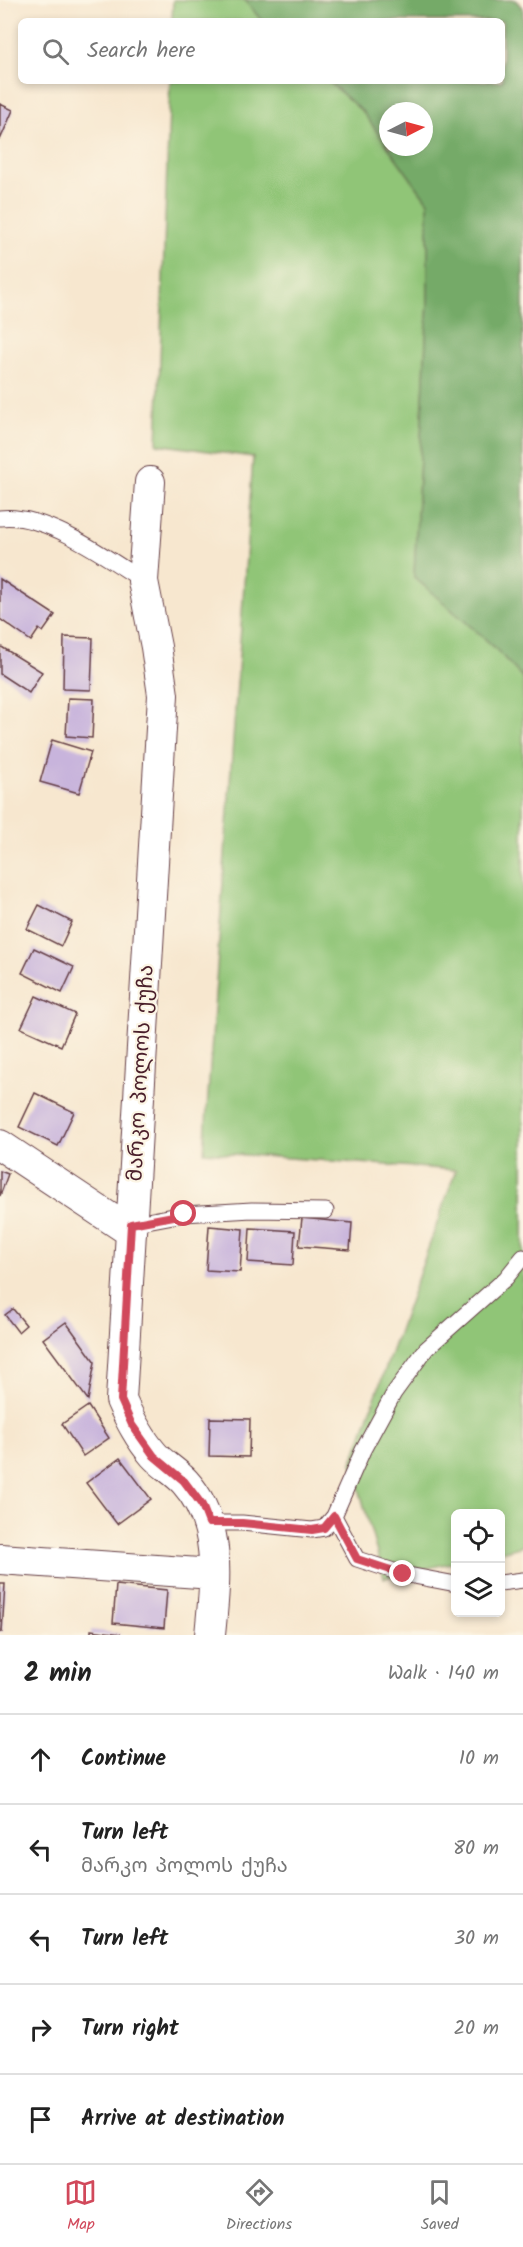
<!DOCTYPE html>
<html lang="en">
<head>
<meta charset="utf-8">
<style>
  :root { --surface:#fff; --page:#f2f2f2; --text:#222; --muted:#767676; --line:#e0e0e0; --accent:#d1495b }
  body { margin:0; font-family:Kalam,"Noto Sans Georgian",sans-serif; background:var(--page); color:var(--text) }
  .controls { position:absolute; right:18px; bottom:18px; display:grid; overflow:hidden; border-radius:9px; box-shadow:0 3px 9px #0003 }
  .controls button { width:54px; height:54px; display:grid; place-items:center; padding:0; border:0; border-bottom:2px solid var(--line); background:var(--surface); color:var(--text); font:30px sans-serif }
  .compass { position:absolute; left:379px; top:102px; width:54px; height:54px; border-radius:50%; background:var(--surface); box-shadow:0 3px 9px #0003; rotate:84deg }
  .stop { position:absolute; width:18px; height:18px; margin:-14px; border:4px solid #d1495b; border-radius:50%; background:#fff }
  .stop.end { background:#d1495b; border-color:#fff; box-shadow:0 2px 6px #0008 }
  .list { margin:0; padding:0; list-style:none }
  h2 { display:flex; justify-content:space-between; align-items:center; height:78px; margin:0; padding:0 24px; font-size:26px }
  h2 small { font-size:20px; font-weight:400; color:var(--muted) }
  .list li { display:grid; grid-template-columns:39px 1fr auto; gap:18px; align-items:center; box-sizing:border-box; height:90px; padding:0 24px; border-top:2px solid var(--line) }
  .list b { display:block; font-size:22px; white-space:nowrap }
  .list p { margin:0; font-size:20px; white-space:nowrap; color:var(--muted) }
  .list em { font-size:20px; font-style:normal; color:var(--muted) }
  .icon { flex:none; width:33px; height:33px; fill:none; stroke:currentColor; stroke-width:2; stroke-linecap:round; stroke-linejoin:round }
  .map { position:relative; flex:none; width:523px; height:1635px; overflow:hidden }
  .search { position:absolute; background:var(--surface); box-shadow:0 3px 9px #0003; left:18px; right:18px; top:18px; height:66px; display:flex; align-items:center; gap:15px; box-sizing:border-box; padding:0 21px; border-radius:9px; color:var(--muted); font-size:22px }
  .sheet { height:528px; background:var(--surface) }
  nav { display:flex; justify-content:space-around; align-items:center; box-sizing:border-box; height:84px; border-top:2px solid var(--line); background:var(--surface); font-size:16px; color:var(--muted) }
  nav a { display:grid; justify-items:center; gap:3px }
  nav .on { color:var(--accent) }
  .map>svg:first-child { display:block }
  .green { fill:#90c577; stroke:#6d7251; stroke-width:1.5 }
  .forest { fill:#74aa68; stroke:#5f644a; stroke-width:1.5 }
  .building { fill:#c8b4dc }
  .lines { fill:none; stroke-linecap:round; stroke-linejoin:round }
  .service-casing { stroke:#643d44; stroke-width:17 }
  .minor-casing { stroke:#643d44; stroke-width:32 }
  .service { stroke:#fff; stroke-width:15 }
  .minor { stroke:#fff; stroke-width:30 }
  .route { stroke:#d1495b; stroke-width:8 }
  .labels { text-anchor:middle; stroke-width:4.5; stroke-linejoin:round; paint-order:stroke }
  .street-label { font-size:21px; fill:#4a1f2b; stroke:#fcf5e5 }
</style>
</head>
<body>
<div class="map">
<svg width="523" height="1635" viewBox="0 0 523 1635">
  <rect width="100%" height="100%" fill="#fcf5e5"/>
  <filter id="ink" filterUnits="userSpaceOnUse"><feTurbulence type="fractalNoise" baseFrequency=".0167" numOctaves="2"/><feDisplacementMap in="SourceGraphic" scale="12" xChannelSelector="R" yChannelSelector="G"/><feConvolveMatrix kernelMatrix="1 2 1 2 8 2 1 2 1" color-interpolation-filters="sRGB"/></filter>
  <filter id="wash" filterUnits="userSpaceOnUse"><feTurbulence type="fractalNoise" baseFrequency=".008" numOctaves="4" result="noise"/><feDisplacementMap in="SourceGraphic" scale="24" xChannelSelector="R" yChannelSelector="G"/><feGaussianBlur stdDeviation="1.35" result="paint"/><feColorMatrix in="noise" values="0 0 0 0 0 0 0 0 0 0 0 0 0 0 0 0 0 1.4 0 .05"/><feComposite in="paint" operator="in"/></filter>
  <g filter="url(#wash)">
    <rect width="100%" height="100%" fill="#f7e7cf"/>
    <path class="green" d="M173,0H245L262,21H172Z
      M170,81H328L363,112L428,202V301L414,577L492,645L523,678V1546L501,1552L500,1514H456L455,1562L384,1578L352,1463L456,1170L204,1152L253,457L157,444Z"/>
    <path class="forest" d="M245,0H516L523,9V678L492,645L414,577L428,301V202L388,147H424V111H388V147L363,112L328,81H502V21H262Z"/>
    <g id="blocks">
      <path class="building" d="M0,104L13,110L0,140Z
        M0,579L55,615L43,632L39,629L31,641L0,619Z
        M64,637L93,638L91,690L63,689Z
        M0,646L42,672L29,693L0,674Z
        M68,698L94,699L92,738L66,736Z
        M52,740L91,752L79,793L40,782Z
        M39,905L72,922L61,946L27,929Z
        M34,948L74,967L62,993L22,973Z
        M36,996L75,1014L61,1046L21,1028Z
        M35,1093L74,1112L58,1146L19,1127Z
        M0,1171L8,1174L0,1196Z
        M302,1218L352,1223L350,1250L299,1246Z
        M209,1226L243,1229L240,1272L206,1270Z
        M250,1228L295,1231L293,1265L248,1262Z
        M13,1309L26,1325L18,1332L5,1315Z
        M66,1322L95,1362L88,1400L43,1339Z
        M88,1406L109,1438L83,1456L62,1424Z
        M210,1418L250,1419L249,1457L209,1456Z
        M120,1458L151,1499L117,1524L86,1483Z
        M0,1584H5L2,1632H0Z
        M116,1585L167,1590L164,1628L113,1623Z
        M91,1630L120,1634V1635H91Z"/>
    </g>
  </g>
  <g filter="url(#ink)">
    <use href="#blocks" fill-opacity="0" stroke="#643d44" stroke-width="1.5"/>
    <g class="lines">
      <g class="service-casing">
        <path id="service" d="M0,518C44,512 108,558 143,581
          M131,1224L184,1214L252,1210L326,1211
          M334,1516L357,1559L403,1574L456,1584
          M209,1523H242L312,1530L324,1528L334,1516L363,1450L394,1393L426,1349L506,1278L523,1257
          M500,1583L523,1580"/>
      </g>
      <g class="minor-casing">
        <path id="minor" d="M150,482L143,581L156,647L163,695L121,1400C130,1420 139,1438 154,1455C163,1465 176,1472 185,1482C223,1524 215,1583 210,1635
          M0,1145L131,1232
          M0,1559L213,1574"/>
      </g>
      <use href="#service" class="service"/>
      <use href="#minor" class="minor"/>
    </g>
  </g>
  <g class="lines" filter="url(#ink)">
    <path class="route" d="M184,1214L131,1224L121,1400L132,1425L154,1456L184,1481L202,1505L209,1523H242L312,1530L324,1528L334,1516L357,1559L403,1574"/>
  </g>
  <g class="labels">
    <g class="street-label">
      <text transform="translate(140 1073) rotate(-87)" y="7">მარკო პოლოს ქუჩა</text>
    </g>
  </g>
</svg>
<div class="controls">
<button><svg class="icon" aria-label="locate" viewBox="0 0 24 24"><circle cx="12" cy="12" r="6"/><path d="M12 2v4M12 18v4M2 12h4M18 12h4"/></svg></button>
<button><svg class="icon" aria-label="layers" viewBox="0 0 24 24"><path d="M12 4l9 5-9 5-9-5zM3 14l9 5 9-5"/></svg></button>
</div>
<svg class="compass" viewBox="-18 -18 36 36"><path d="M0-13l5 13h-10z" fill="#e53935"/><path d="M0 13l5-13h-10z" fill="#767676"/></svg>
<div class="stop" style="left:184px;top:1214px"></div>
<div class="stop end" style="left:403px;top:1574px"></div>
<div class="search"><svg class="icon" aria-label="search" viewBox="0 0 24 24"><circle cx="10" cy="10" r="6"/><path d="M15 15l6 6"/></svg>Search here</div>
</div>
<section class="sheet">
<h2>2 min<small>Walk · 140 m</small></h2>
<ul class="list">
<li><svg class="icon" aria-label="ahead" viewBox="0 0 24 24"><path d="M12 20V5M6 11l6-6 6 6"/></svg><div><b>Continue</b></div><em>10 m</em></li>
<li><svg class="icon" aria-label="left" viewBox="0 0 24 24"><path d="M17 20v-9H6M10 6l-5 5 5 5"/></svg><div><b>Turn left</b><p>მარკო პოლოს ქუჩა</p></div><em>80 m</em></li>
<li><svg class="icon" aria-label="left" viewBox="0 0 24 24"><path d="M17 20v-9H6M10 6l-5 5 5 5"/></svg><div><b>Turn left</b></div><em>30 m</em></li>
<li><svg class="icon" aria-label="right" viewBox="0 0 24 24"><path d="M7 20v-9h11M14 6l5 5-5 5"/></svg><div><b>Turn right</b></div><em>20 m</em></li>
<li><svg class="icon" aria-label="arrive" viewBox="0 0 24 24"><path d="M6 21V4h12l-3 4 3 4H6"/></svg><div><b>Arrive at destination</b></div></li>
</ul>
</section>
<nav>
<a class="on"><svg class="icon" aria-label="map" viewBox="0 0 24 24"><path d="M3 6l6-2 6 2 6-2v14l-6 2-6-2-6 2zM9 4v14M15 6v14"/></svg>Map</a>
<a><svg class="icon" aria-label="directions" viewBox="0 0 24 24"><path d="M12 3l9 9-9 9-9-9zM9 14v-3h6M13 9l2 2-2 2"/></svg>Directions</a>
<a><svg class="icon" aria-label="saved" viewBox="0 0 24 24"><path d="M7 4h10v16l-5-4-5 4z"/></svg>Saved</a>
</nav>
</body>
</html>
